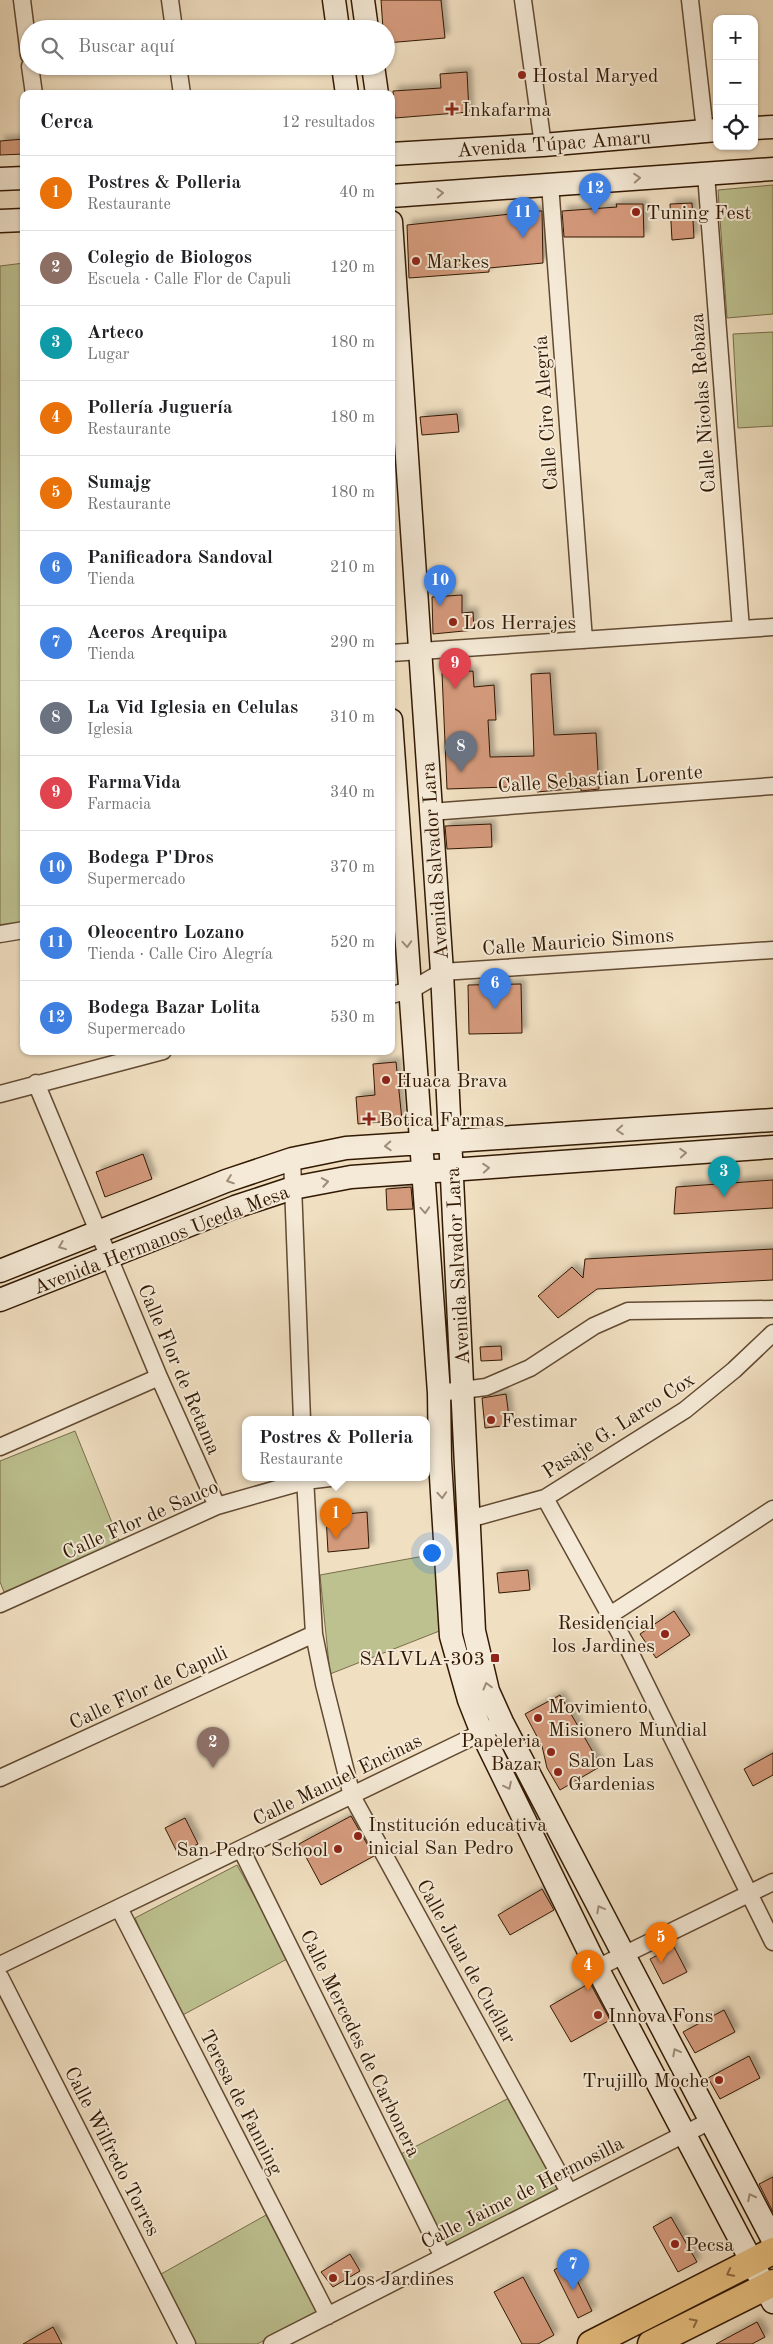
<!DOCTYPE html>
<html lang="es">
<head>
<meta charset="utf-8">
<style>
  :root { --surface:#fff; --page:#f6f6f6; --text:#202124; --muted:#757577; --line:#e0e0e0; --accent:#8f2418 }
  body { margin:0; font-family:"Old Standard TT",serif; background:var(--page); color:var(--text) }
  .controls { position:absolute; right:15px; top:15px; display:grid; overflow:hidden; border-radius:10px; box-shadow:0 1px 4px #0004 }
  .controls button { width:45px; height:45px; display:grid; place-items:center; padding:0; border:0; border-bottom:1px solid var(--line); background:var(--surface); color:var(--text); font:25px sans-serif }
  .you { position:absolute; left:431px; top:1552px; width:18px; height:18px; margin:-12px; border:4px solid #fff; border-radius:50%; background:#1a73e8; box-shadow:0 0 0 8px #1a73e833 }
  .badge { display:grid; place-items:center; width:32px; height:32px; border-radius:50%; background:var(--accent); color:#fff; font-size:16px; font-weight:700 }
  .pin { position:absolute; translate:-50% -41px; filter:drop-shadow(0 1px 2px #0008) }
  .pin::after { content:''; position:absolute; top:26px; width:18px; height:15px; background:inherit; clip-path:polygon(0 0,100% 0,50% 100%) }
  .popup { position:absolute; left:242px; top:1416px; width:188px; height:65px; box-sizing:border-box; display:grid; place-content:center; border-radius:10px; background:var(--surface); filter:drop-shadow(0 1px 4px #0005); font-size:16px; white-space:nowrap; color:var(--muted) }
  .popup b { font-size:19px; color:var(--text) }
  .popup::after { content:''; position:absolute; left:50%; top:100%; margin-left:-10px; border:10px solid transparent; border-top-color:var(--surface) }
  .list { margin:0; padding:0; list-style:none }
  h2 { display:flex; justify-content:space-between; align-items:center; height:65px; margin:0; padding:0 20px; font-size:21px }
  h2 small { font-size:16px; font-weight:400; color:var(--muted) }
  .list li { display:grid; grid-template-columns:32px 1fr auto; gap:15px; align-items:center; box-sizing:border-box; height:75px; padding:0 20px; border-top:1px solid var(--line) }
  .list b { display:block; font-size:19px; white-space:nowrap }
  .list p { margin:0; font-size:16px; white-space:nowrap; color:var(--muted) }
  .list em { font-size:16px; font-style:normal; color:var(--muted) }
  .icon { flex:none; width:28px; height:28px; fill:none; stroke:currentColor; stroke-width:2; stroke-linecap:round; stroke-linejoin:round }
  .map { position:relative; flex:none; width:773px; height:2344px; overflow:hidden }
  .search { position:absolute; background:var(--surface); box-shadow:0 1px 4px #0004; left:20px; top:20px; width:375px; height:55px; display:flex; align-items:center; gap:12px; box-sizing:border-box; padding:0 18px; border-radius:28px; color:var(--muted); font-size:19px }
  .panel { position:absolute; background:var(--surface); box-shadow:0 1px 4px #0004; left:20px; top:90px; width:375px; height:965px; border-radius:10px }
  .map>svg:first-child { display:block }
  .green { fill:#bdc190; stroke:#786d4a }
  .building { fill:#d49a7b; stroke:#321903; filter:url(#shadow) }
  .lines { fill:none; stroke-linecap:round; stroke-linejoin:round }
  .street-casing { stroke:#624a32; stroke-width:19 }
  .secondary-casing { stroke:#321903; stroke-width:25 }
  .primary-casing { stroke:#321903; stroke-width:29 }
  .street { stroke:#f5ead7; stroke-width:16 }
  .secondary { stroke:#f5ead7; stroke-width:22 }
  .primary { stroke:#e8c080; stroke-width:26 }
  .oneway { stroke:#9d8c78 }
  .oneway2 { stroke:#8d6c42 }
  .poi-dot { fill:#8f2418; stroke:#f5ead7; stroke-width:2 }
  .labels { text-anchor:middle; stroke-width:4; stroke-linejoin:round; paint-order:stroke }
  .poi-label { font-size:20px; fill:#321903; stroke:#f5ead7; text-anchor:start }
  .street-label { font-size:20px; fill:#321903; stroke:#f5ead7 }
</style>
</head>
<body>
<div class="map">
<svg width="773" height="2344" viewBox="0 0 773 2344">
  <defs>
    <filter id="shadow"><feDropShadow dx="4.5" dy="-4.5" stdDeviation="2.5" flood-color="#0004"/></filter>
  </defs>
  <rect width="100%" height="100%" fill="#f0dfc1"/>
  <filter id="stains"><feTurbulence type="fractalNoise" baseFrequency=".004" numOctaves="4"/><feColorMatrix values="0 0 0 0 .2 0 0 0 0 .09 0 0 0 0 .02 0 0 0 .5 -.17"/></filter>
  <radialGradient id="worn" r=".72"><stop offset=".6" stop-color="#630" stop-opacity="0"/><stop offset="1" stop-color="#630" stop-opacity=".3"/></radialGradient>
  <path class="green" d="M773,185V314L727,318L718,190Z
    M24,263V930L0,934V266Z
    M773,332V426L738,428L733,334Z
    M75,1431L121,1545L4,1592L0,1582V1461Z
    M435,1554L442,1630L330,1674L320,1575Z
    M237,1865L289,1958L179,2017L135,1918Z
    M509,2098L558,2190L446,2246L401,2154Z
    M266,2215L319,2313L257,2344H185L154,2278Z"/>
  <path class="building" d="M381,0H441L445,38L386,43V29H383Z
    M467,72L469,112L395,118L393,91L441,88L440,74Z
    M24,139V154L0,155V141Z
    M692,203L694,238L672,240L670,204Z
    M616,204H643L644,237H564L562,211L617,207Z
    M539,211H542L543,263L489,268V272L409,278L407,225Z
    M457,414L459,432L422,435L420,417Z
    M462,595V613L473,612L474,630L433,634L432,597Z
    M473,671L474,687L494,685L496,720H488L490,757L534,756L531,674L550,673L554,735L596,733L599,789L581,791V788L537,792V786L447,789L442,673Z
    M491,824L492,847L447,849L445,826Z
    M521,984L522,1033L469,1034L468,985Z
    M396,1062L402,1120L358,1124L356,1097L375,1095L373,1064Z
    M143,1154L152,1179L105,1197L96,1172Z
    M773,1180V1208L674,1214L676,1187Z
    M411,1187L413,1209L387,1210L386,1189Z
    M773,1249V1280L597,1289L558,1318L538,1296L572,1267L583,1278L585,1259Z
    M501,1346L502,1360L481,1361L480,1347Z
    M506,1394L510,1425L485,1428L482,1398Z
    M367,1512L369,1548L328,1552L326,1516Z
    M528,1570L530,1590L499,1593L497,1573Z
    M674,1611L690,1635L656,1658L640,1634Z
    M560,1695L601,1766L560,1790L547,1768L542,1746L525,1714Z
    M773,1753V1775L753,1786L744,1769Z
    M351,1816L374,1856L321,1885L299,1844Z
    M185,1818L198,1844L178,1854L165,1828Z
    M542,1889L554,1910L510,1935L498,1915Z
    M674,1947L687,1972L663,1984L650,1959Z
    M590,1983L610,2020L571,2042L550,2006Z
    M724,2010L735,2032L695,2053L683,2032Z
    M749,2056L760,2078L720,2099L708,2078Z
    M773,2177V2212L759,2184Z
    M671,2217L697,2262L678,2272L653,2227Z
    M350,2254L360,2271L333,2287L321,2272Z
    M568,2262L592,2311L578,2318L554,2270Z
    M523,2277L554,2335L538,2344H522L494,2292Z
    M757,2322L765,2337L752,2344H716Z
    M53,2327L62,2344H23Z"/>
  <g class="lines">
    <g class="street-casing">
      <path id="street" d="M22,0L29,55
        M170,0L174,29
        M523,0L543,145
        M690,0L705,131
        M30,66L34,94
        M178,66L182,94
        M706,174L741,629
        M550,184L584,640
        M391,653L773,627
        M430,812L773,786
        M0,934L24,930
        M391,995L411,990L442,972L773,950
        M36,1083L159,1377L217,1506
        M0,1094L163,1051
        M292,1159L302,1420
        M439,1393L486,1387L530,1368L594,1326L628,1311L773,1309
        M0,1447L159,1377
        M305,1478L314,1634L324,1684L352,1796L569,2192
        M545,1498L628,1648L773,1942
        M469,1519L545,1498L685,1410L734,1370L773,1333
        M0,1604L217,1506L305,1481L330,1478
        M610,1615L773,1509
        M0,1778L314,1634
        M241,1849L443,2257
        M119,1908L328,2316
        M0,1965L491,1728
        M597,1968L773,1882
        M0,1977L187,2344
        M272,2344L712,2120"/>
    </g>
    <g class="secondary-casing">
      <path id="secondary" d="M334,0L338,29
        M363,0L367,29
        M343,66L347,94
        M373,66L377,94
        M754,128L773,127
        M391,154L543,145L717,130
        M0,179L24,178
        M391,196L773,169
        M0,221L24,220
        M391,222L442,972L474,1631L488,1691L502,1722L773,2240
        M391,720L439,1393L440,1461L451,1636L469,1700L482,1733L597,1968L773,2302
        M0,1271L226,1181L292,1159L346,1148L773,1120
        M0,1300L235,1207L293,1188L351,1177L773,1147"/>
    </g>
    <g class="primary-casing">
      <path id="primary" d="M591,2344L773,2251
        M651,2344L773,2283"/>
    </g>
    <use href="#street" class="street"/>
    <use href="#secondary" class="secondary"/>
    <use href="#primary" class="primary"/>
  </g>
  <defs><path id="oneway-chevron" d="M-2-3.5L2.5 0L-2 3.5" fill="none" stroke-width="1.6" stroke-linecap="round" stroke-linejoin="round" transform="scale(1.25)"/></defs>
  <g class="oneway">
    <use href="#oneway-chevron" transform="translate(637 178) rotate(-4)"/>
    <use href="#oneway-chevron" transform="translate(440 193) rotate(-4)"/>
    <use href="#oneway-chevron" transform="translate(407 944) rotate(86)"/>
    <use href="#oneway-chevron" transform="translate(620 1130) rotate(176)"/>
    <use href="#oneway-chevron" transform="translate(388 1146) rotate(177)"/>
    <use href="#oneway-chevron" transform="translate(683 1153) rotate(-4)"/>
    <use href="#oneway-chevron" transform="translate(486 1168) rotate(-4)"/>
    <use href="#oneway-chevron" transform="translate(230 1180) rotate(161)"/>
    <use href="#oneway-chevron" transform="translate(325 1182) rotate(-10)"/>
    <use href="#oneway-chevron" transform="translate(425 1210) rotate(86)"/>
    <use href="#oneway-chevron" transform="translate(62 1246) rotate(158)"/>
    <use href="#oneway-chevron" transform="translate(442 1495) rotate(86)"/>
    <use href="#oneway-chevron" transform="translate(487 1686) rotate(-105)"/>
    <use href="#oneway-chevron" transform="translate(508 1786) rotate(64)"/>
    <use href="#oneway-chevron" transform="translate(600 1909) rotate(-118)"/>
    <use href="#oneway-chevron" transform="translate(676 2052) rotate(-118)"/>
    <use href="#oneway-chevron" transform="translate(751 2197) rotate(-117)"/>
  </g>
  <g class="oneway2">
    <use href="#oneway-chevron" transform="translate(730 2273) rotate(153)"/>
    <use href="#oneway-chevron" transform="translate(694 2322) rotate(-27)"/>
  </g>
  <g class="poi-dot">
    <circle cx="522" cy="75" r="5"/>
    <path d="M449.5 101.5h5v5h5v5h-5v5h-5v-5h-5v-5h5z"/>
    <circle cx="636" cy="212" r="5"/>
    <circle cx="416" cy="261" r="5"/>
    <circle cx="453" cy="622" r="5"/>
    <circle cx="386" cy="1080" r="5"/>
    <path d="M366.5 1111.5h5v5h5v5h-5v5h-5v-5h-5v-5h5z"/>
    <circle cx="491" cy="1420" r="5"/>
    <circle cx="665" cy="1634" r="5"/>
    <rect x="490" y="1653" width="10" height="10" rx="2.5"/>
    <circle cx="538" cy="1718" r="5"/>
    <circle cx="551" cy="1752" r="5"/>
    <circle cx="558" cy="1772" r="5"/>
    <circle cx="358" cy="1836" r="5"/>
    <circle cx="338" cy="1849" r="5"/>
    <circle cx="598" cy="2015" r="5"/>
    <circle cx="719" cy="2080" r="5"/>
    <circle cx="675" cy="2244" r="5"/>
    <circle cx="333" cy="2278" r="5"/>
  </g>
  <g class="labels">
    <g class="poi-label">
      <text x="532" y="82">Hostal Maryed</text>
      <text x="462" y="116">Inkafarma</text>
      <text x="646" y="219">Tuning Fest</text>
      <text x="426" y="268">Markes</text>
      <text x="463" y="629">Los Herrajes</text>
      <text x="396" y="1087">Huaca Brava</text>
      <text x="379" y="1126">Botica Farmas</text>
      <text x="501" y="1427">Festimar</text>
      <text x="655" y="1629" text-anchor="end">Residencial<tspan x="655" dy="23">los Jardines</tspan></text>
      <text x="485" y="1665" text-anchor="end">SALVLA-303</text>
      <text x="548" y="1713">Movimiento<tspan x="548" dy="23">Misionero Mundial</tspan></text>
      <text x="541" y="1747" text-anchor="end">Papeleria<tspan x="541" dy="23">Bazar</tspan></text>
      <text x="568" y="1767">Salon Las<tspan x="568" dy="23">Gardenias</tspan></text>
      <text x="368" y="1831">Institución educativa<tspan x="368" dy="23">inicial San Pedro</tspan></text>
      <text x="328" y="1856" text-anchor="end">San Pedro School</text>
      <text x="608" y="2022">Innova Fons</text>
      <text x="709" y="2087" text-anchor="end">Trujillo Moche</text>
      <text x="685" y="2251">Pecsa</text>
      <text x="343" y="2285">Los Jardines</text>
    </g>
    <g class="street-label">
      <text transform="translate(554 143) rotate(-4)" y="7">Avenida Túpac Amaru</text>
      <text transform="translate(702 403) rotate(-94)" y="7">Calle Nicolas Rebaza</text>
      <text transform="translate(545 413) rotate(-94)" y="7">Calle Ciro Alegría</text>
      <text transform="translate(600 778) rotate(-4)" y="7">Calle Sebastian Lorente</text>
      <text transform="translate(434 861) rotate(-94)" y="7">Avenida Salvador Lara</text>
      <text transform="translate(578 941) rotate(-4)" y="7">Calle Mauricio Simons</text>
      <text transform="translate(161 1239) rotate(-21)" y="7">Avenida Hermanos Uceda Mesa</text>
      <text transform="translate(457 1266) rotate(-93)" y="7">Avenida Salvador Lara</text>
      <text transform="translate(180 1369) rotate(67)" y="7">Calle Flor de Retama</text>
      <text transform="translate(618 1425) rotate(-33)" y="7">Pasaje G. Larco Cox</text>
      <text transform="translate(140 1519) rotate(-24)" y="7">Calle Flor de Sauco</text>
      <text transform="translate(148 1687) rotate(-25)" y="7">Calle Flor de Capuli</text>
      <text transform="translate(337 1779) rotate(-26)" y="7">Calle Manuel Encinas</text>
      <text transform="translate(467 1961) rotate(61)" y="7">Calle Juan de Cuéllar</text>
      <text transform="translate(361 2043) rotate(64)" y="7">Calle Mercedes de Carbonera</text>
      <text transform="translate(242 2102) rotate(63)" y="7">Teresa de Fanning</text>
      <text transform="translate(113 2151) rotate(63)" y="7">Calle Wilfredo Torres</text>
      <text transform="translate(522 2192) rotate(-27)" y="7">Calle Jaime de Hermosilla</text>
    </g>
  </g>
  <rect width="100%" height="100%" filter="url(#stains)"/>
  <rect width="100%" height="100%" fill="url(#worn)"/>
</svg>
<div class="controls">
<button>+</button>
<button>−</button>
<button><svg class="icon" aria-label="locate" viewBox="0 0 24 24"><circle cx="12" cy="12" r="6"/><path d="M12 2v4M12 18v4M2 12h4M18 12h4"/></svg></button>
</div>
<div class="you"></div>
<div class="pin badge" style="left:336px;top:1539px;background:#e8710a">1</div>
<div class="popup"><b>Postres &amp; Polleria</b>Restaurante</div>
<div class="pin badge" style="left:213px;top:1768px;background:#8d6e63">2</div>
<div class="pin badge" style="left:724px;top:1197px;background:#0f9aa8">3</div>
<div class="pin badge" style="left:588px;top:1991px;background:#e8710a">4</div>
<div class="pin badge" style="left:661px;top:1963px;background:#e8710a">5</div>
<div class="pin badge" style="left:495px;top:1009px;background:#3f7fe0">6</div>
<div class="pin badge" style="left:573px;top:2290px;background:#3f7fe0">7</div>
<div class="pin badge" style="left:461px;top:772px;background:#6b7280">8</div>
<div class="pin badge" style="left:455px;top:689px;background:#e0444e">9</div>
<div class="pin badge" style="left:440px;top:606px;background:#3f7fe0">10</div>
<div class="pin badge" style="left:523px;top:238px;background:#3f7fe0">11</div>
<div class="pin badge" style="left:595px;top:214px;background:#3f7fe0">12</div>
<div class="search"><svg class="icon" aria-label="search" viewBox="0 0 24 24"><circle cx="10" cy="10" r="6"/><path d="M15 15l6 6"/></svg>Buscar aquí</div>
<section class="panel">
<h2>Cerca<small>12 resultados</small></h2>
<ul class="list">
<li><span class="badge" style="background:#e8710a">1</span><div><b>Postres &amp; Polleria</b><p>Restaurante</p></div><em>40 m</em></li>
<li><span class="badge" style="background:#8d6e63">2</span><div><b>Colegio de Biologos</b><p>Escuela · Calle Flor de Capuli</p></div><em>120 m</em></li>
<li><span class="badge" style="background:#0f9aa8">3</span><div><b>Arteco</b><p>Lugar</p></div><em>180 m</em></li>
<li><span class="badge" style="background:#e8710a">4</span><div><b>Pollería Juguería</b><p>Restaurante</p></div><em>180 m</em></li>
<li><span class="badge" style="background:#e8710a">5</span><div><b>Sumajg</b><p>Restaurante</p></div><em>180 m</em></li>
<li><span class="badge" style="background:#3f7fe0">6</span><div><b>Panificadora Sandoval</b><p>Tienda</p></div><em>210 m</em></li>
<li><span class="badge" style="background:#3f7fe0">7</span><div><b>Aceros Arequipa</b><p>Tienda</p></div><em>290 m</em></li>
<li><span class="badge" style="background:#6b7280">8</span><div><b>La Vid Iglesia en Celulas</b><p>Iglesia</p></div><em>310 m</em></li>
<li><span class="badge" style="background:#e0444e">9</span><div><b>FarmaVida</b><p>Farmacia</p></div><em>340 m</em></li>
<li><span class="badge" style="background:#3f7fe0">10</span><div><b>Bodega P'Dros</b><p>Supermercado</p></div><em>370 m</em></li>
<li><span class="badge" style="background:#3f7fe0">11</span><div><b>Oleocentro Lozano</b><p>Tienda · Calle Ciro Alegría</p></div><em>520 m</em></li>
<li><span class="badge" style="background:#3f7fe0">12</span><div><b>Bodega Bazar Lolita</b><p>Supermercado</p></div><em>530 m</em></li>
</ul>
</section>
</div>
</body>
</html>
